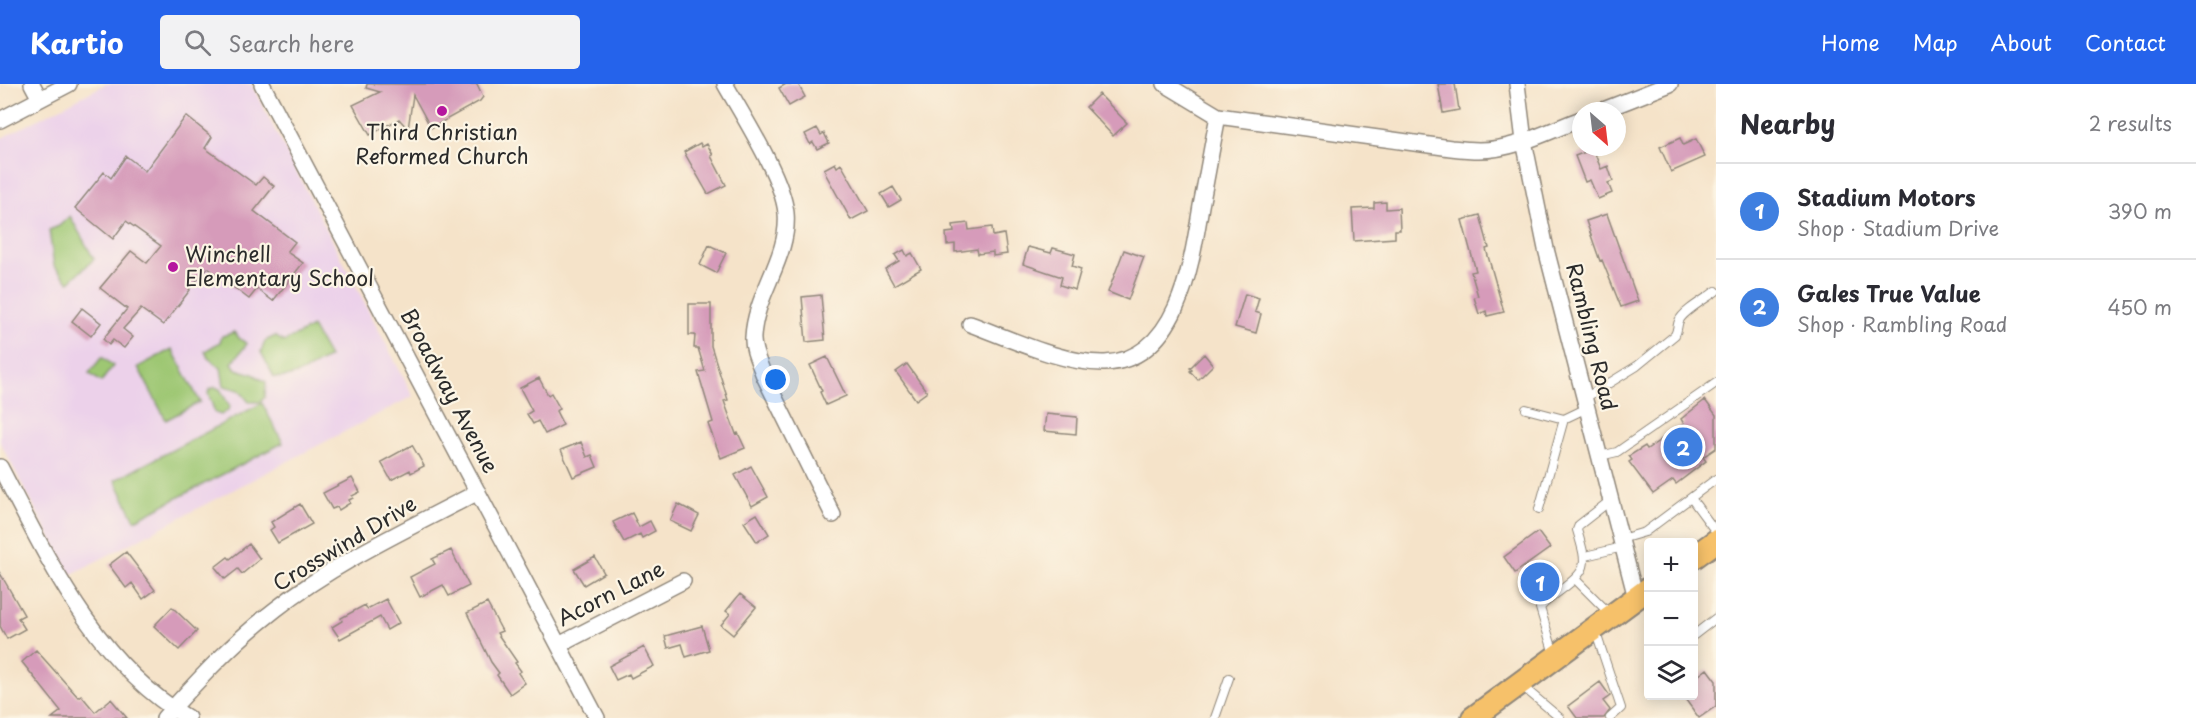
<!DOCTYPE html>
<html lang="en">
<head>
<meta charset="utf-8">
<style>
  :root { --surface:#fff; --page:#f2f2f3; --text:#2b2b33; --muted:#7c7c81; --line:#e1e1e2; --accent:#2563eb }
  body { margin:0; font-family:"Playpen Sans",sans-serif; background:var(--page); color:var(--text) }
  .controls { position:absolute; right:18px; bottom:18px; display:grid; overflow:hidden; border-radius:6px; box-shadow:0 3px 15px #0003 }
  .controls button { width:54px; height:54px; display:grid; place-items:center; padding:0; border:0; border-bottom:2px solid var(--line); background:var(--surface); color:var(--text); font:30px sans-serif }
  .compass { position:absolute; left:1572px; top:18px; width:54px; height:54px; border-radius:50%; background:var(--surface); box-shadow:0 3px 15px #0003; rotate:152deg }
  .you { position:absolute; left:776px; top:296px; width:21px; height:21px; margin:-15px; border:4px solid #fff; border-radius:50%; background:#1a73e8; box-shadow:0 0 0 9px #1a73e833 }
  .badge { display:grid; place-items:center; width:39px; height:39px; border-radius:50%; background:var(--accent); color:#fff; font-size:20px; font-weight:700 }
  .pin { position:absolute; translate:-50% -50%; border:3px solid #fff; box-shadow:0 2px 6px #0006 }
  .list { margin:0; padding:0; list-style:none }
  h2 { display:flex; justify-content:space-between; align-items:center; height:78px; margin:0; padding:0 24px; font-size:26px }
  h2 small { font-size:20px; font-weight:400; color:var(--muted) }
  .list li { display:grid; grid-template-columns:39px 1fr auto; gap:18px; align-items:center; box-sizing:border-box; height:96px; padding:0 24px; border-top:2px solid var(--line) }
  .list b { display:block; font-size:22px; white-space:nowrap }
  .list p { margin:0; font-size:20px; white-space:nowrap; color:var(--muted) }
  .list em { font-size:20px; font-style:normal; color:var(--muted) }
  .icon { flex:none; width:33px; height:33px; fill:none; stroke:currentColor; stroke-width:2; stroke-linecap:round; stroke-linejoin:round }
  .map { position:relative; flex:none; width:1716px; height:634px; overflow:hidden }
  header { display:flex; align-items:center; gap:36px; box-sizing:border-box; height:84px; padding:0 30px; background:var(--accent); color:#fff }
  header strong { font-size:28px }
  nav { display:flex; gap:33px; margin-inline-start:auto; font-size:21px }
  .search { width:420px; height:54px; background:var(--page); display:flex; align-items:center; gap:15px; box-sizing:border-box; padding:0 21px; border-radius:6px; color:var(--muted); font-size:22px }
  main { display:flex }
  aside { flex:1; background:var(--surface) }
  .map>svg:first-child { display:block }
  .built { fill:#ecd1ea }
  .green { fill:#9ec773; stroke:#64794f; stroke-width:1.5 }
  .building { fill:#d69bba }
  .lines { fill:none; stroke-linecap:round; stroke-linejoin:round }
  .lane-casing { stroke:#90877a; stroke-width:10 }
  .street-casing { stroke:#90877a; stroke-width:18 }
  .primary-casing { stroke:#90877a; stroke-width:26 }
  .lane { stroke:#fff; stroke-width:8 }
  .street { stroke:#fff; stroke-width:15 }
  .primary { stroke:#f6c16b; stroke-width:22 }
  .poi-dot { fill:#b5179e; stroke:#fcf5e5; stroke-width:2 }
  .labels { text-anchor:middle; stroke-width:4.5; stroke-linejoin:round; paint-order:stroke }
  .poi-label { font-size:21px; fill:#2b2b2b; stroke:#fcf5e5 }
  .street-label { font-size:21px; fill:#2b2b2b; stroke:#fcf5e5 }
</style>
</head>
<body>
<header>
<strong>Kartio</strong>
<div class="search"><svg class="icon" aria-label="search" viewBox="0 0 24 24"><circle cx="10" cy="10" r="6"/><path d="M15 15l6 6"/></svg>Search here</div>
<nav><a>Home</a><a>Map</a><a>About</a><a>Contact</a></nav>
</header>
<main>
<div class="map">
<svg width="1716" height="634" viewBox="0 0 1716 634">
  <rect width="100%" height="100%" fill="#fcf5e5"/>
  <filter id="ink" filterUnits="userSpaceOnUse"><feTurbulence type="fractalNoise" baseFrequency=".0167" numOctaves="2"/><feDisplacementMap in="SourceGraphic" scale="12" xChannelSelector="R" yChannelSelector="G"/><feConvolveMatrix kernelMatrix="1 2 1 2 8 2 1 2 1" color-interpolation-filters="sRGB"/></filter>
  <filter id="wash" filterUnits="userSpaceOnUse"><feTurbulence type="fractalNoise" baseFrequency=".008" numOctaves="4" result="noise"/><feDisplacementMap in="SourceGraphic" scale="24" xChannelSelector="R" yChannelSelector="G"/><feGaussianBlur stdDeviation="1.35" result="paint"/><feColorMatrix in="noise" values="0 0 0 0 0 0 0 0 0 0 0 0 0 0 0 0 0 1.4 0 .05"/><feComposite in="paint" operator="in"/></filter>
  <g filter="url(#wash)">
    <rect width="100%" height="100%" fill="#f5e3c9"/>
    <path class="built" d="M106,0H251L413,312L70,491L0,358V55Z"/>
    <path class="green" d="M70,132L94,175L69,198L54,182L49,146L59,142Z
      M312,243L329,273C311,283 294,296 274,293L261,268L265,257L275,252L284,258Z
      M235,248L239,254L247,260L232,279L236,285L253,290L266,298L265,313L260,318H249L239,306L224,302L221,284L208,274L205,267L220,258L222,252Z
      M172,265L200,318L166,336L138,283Z
      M102,273L113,282L101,298L89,289Z
      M215,303L220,305L230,323L227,327L221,331L215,329L208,309L209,306Z
      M262,319L283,359L135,436L115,396Z"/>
    <g id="blocks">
      <path class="building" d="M367,0H477L483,13L480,17L431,44L413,11L408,45L399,35L370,51L353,21L380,8L366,4Z
        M786,0H798L805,13L789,22L779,4Z
        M1438,0H1455L1459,26L1443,29Z
        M1099,10L1127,39L1113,52L1086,23Z
        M186,32L212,53L205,64L256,101L263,93L274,102L254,127L295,158L287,168L303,179L273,217L257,205L249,215L208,184L189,205L190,206L163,241L141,225L123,245L133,253L124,264L113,256L109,261L103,255L127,225L100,204L131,167L147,179L161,162L126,137L113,155L75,124L104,88L111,94L126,72L145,87Z
        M817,44L821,51L824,49L829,59L817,65L813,58L810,60L805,50Z
        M1680,54L1683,61L1696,55L1705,73L1671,88L1660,63Z
        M700,59L702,63L707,60L713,71L711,72L726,101L708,110L684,68Z
        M1593,65L1601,85L1608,82L1613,97L1608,99L1612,109L1598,115L1590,96L1585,98L1575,72Z
        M835,79L837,83L841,80L868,127L851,136L825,89L826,88L824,85Z
        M893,103L901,116L889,123L881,110Z
        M1386,118V125L1399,124L1400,146H1395V154L1354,157L1352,125L1374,124V119Z
        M1607,130L1638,217L1621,223L1602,176L1600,177L1586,137Z
        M1480,131L1489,164L1486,165L1504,228L1487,232L1486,227L1479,230L1474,213L1478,212L1471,188L1476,187L1462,136Z
        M968,139L969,146L992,143L993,152L1004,150L1007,170L993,172V168L978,170L977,165L955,168V160L947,161L946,149L954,148L953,141Z
        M709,161L726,169L716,189L700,181Z
        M1028,163L1051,169L1053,164L1075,170L1072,182L1081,185L1075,206L1060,201L1062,193L1023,180Z
        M904,166L907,172L912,169L921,185L894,201L885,185L899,177L895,171Z
        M1124,166L1144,173L1128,216L1108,208Z
        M1245,210L1259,214L1255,228L1261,230L1256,249L1235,243Z
        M821,211L825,256L806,258L802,213Z
        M689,220H711V262L728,316L724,317L736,350L738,349L745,364L721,374L708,340L713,338L698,288L705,287L698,264H694L695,251H689Z
        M82,224L101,239L91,252L72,237Z
        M1204,270L1213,281L1198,296L1190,287L1192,286L1190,284Z
        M827,273L846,312L826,321L820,308L822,307L810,281Z
        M907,280L927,308L916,316L896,288Z
        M539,294L548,311L551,309L560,325L556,327L563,341L545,350L538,337L533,340L527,330L532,327L520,304Z
        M1705,316L1716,331V364L1703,373L1706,377L1676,400L1673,396L1653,410L1629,378L1632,376L1629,372L1645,362L1647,365L1684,340L1681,335Z
        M1046,330L1077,333L1076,350L1044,347Z
        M581,358L587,373L592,371L597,383L573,393L561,366Z
        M412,361L424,382L411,389L410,386L391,396L381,378Z
        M751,382L768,413L752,422L735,391Z
        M352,394L360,408L352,412L353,414L349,416L350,419L339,426L337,423L332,425L323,409Z
        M300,420L312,440L278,459L270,446L274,443L271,438Z
        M678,420L699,431L691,447L670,437Z
        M632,429L639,443L650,437L655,447L642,454L640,450L624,458L613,438Z
        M757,430L769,450L757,458L744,438Z
        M1538,448L1550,464L1515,489L1504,473Z
        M249,460L260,475L242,490L238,485L225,495L215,483L228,473L230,475Z
        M451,466L469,502L449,512L443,501L420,513L410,493L435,480L432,475Z
        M126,468L155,506L143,515L132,499L126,504L109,481Z
        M595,473L604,489L584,501L574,485Z
        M0,489L24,531L18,534L25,545L7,555L0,542Z
        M740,510L756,523L733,551L721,541L730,530L726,527Z
        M386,515L399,539L387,546L380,533L340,555L332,543L342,537L341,534L365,521L367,525Z
        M487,519L502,547L497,549L517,578L515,579L521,587L518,589L525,599L510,610L497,591L499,589L491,578L467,529Z
        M172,523L197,547L179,566L154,542Z
        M702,542L709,566L686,573L682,560L668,564L665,552Z
        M644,563L654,582L631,594L629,590L616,596L609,582Z
        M36,566L78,613L81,611L95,628L111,615L127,634H52L61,627L22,578Z
        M1707,585L1716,597V622L1699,634L1683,612H1694V595Z
        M1600,598L1610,612L1603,617L1610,626L1604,634H1577L1568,622Z"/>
    </g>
  </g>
  <g filter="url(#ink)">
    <use href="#blocks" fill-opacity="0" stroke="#90877a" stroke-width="1.5"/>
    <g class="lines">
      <g class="lane-casing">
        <path id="lane" d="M1585,314L1637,282L1675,251C1678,246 1677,241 1679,237C1683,227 1707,214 1716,207
          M1526,325L1564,335L1587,324
          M1600,372L1617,368L1716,299
          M1691,414L1716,448
          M1539,425L1564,335
          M1621,455L1645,448L1716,395
          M1585,472L1623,463
          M1575,495L1611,531
          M1595,546L1621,624L1610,634
          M1694,551L1716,534
          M1554,570L1540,524C1544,518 1551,514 1557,509C1589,485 1588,483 1577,446L1579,441L1611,416
          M1522,602L1560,634
          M1215,634L1229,594"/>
      </g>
      <g class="street-casing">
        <path id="street" d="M32,0L40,15
          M262,0L597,634
          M725,0C743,32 783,94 786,129C790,172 755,210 753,253C752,266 760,280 764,292L833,431
          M1165,0L1218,32L1451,64C1460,65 1469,66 1479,66C1514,66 1549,47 1581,35
          M1517,0L1524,57L1546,165L1636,514
          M1601,27L1670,0
          M0,36L69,0
          M970,240C1011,255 1062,280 1105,279C1179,276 1192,177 1201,122C1207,92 1212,62 1218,32
          M0,383C48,475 95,579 188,634
          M559,561L683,497
          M164,634C199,595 234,557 276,525C337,477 410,444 478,408"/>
      </g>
      <g class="primary-casing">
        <path id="primary" d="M1694,473L1716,457
          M1473,634L1648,505"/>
      </g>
      <use href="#lane" class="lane"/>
      <use href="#street" class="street"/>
      <use href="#primary" class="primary"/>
    </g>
  </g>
  <g class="poi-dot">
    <circle cx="442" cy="27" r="6"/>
    <circle cx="173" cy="183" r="6"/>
  </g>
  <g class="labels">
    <g class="poi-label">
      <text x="442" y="56">Third Christian<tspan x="442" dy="24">Reformed Church</tspan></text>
      <text x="185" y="178" text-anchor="start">Winchell<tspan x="185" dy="24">Elementary School</tspan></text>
    </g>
    <g class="street-label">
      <text transform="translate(1591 253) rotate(76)" y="7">Rambling Road</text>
      <text transform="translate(449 307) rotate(62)" y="7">Broadway Avenue</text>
      <text transform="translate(345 460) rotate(-31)" y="7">Crosswind Drive</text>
      <text transform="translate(611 510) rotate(-27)" y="7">Acorn Lane</text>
    </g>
  </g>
</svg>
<div class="controls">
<button>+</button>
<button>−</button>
<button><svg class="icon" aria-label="layers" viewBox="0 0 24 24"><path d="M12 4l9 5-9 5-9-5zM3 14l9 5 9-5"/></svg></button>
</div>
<svg class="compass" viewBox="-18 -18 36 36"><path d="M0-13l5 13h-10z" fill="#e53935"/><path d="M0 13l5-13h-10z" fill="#7c7c81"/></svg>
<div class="you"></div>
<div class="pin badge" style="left:1540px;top:498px;background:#3f7fe0">1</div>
<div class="pin badge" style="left:1683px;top:363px;background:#3f7fe0">2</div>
</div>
<aside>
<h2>Nearby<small>2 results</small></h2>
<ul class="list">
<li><span class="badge" style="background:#3f7fe0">1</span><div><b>Stadium Motors</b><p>Shop · Stadium Drive</p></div><em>390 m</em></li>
<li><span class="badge" style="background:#3f7fe0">2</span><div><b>Gales True Value</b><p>Shop · Rambling Road</p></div><em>450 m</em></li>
</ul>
</aside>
</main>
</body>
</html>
